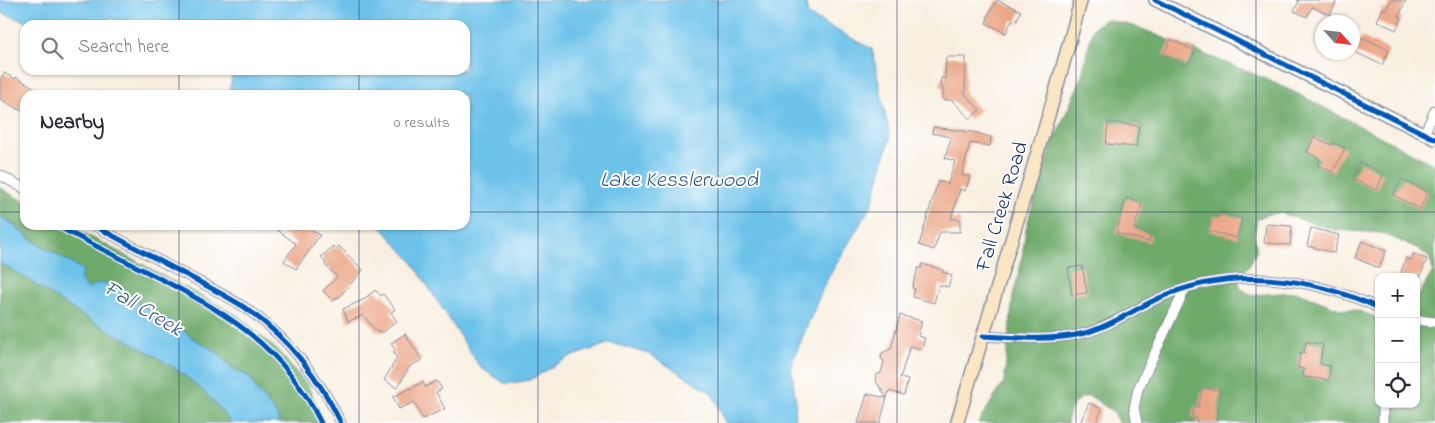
<!DOCTYPE html>
<html lang="en">
<head>
<meta charset="utf-8">
<style>
  :root { --surface:#fff; --page:#f2f2f3; --text:#2b2b33; --muted:#7c7c81; --line:#e1e1e2 }
  body { margin:0; font-family:"Indie Flower",sans-serif; background:var(--page); color:var(--text) }
  .controls { position:absolute; right:15px; bottom:15px; display:grid; overflow:hidden; border-radius:10px; box-shadow:0 1px 4px #0004 }
  .controls button { width:45px; height:45px; display:grid; place-items:center; padding:0; border:0; border-bottom:1px solid var(--line); background:var(--surface); color:var(--text); font:25px sans-serif }
  .compass { position:absolute; left:1315px; top:15px; width:45px; height:45px; border-radius:50%; background:var(--surface); box-shadow:0 1px 4px #0004; rotate:117deg }
  .list { margin:0; padding:0; list-style:none }
  h2 { display:flex; justify-content:space-between; align-items:center; height:65px; margin:0; padding:0 20px; font-size:21px }
  h2 small { font-size:16px; font-weight:400; color:var(--muted) }
  .icon { flex:none; width:28px; height:28px; fill:none; stroke:currentColor; stroke-width:2; stroke-linecap:round; stroke-linejoin:round }
  .map { position:relative; flex:none; width:1435px; height:423px; overflow:hidden }
  .search { position:absolute; background:var(--surface); box-shadow:0 1px 4px #0004; left:20px; top:20px; width:450px; height:55px; display:flex; align-items:center; gap:12px; box-sizing:border-box; padding:0 18px; border-radius:15px; color:var(--muted); font-size:19px }
  .panel { position:absolute; background:var(--surface); box-shadow:0 1px 4px #0004; left:20px; top:90px; width:450px; height:140px; border-radius:15px }
  .map>svg:first-child { display:block }
  .forest { fill:#6eaa6a; stroke:#446c64; fill-rule:evenodd }
  .water { fill:#6dc2ea; stroke:#4478a4 }
  .building { fill:#eba686 }
  .lines { fill:none; stroke-linecap:round; stroke-linejoin:round }
  .minor-casing { stroke:#8a8f9f; stroke-width:11 }
  .tertiary-casing { stroke:#8a8f9f; stroke-width:14 }
  .secondary-casing { stroke:#8a8f9f; stroke-width:15 }
  .minor { stroke:#fff; stroke-width:9 }
  .tertiary { stroke:#fff; stroke-width:11 }
  .secondary { stroke:#fbe6c4; stroke-width:12 }
  .cycleway-casing { stroke:#fff; stroke-width:8 }
  .cycleway { stroke:#0057b8; stroke-width:5 }
  .grid { fill:none; stroke:#1b2f5e; stroke-width:1; stroke-opacity:0.55 }
  .labels { text-anchor:middle; stroke-width:4; stroke-linejoin:round; paint-order:stroke }
  .street-label { font-size:21px; fill:#1b2f5e; stroke:#fff }
  .water-label { font-size:22px; font-style:italic; fill:#345b88; stroke:#fff }
</style>
</head>
<body>
<div class="map">
<svg width="1435" height="423" viewBox="0 0 1435 423">
  <rect width="100%" height="100%" fill="#fff"/>
  <filter id="ink" filterUnits="userSpaceOnUse"><feTurbulence type="fractalNoise" baseFrequency=".02" numOctaves="2"/><feDisplacementMap in="SourceGraphic" scale="10" xChannelSelector="R" yChannelSelector="G"/><feConvolveMatrix kernelMatrix="1 2 1 2 8 2 1 2 1" color-interpolation-filters="sRGB"/></filter>
  <filter id="wash" filterUnits="userSpaceOnUse"><feTurbulence type="fractalNoise" baseFrequency=".0096" numOctaves="4" result="noise"/><feDisplacementMap in="SourceGraphic" scale="20" xChannelSelector="R" yChannelSelector="G"/><feGaussianBlur stdDeviation="1.12" result="paint"/><feColorMatrix in="noise" values="0 0 0 0 0 0 0 0 0 0 0 0 0 0 0 0 0 1.4 0 .05"/><feComposite in="paint" operator="in"/></filter>
  <g filter="url(#wash)">
    <rect width="100%" height="100%" fill="#f8efe0"/>
    <path class="forest" d="M1106,19L1137,27L1261,77L1292,91L1435,165V338L1432,346L1435,423H1118L1115,413L1090,396C1074,397 1070,409 1067,423H978L1004,382L1013,296L1021,264L1026,229L1039,183L1042,168L1081,79L1093,28ZM1280,213L1335,230L1381,233L1417,248L1429,257L1433,271L1416,300V404H1379V318L1356,310L1340,309L1296,292L1253,295L1246,292L1240,286L1238,278L1248,267L1257,251L1254,235L1257,219L1265,215Z
      M0,188L25,202V225H69L238,316L276,349L308,386L324,423H280L274,411L257,391L250,377L232,368L218,353L191,337L170,320L150,311L122,293L88,290L79,279L83,270L32,240L7,220L0,217Z
      M0,263C25,276 47,293 71,308C119,339 175,359 214,402C220,409 227,415 230,423H139L135,422L133,423H0Z"/>
    <path class="water" d="M0,0H805L808,15L872,49L890,138L872,204L825,283L791,365L796,402L794,423H726L712,393L649,354L610,343L567,358L530,380L506,384L480,367L411,260L379,225H465V95H228L232,79L229,70H465V25H120L111,17L104,25H35L0,12Z
      M0,217L7,220L32,240L83,270L80,279L88,289L95,284L105,283L150,311L170,320L191,337L218,353L232,368L250,377L257,391L274,411L280,423H230C227,415 220,409 214,402C175,359 119,339 71,308C47,293 25,276 0,263Z"/>
    <g id="blocks">
      <path class="building" d="M997,0L1021,11L1016,22L1012,20L1006,33L986,23L988,18L987,17Z
        M1297,0H1337L1330,15L1312,7L1307,17L1294,11L1299,1Z
        M1391,0H1406L1399,16L1402,17L1396,30L1377,21L1383,8L1386,10Z
        M1362,37L1389,50L1382,65L1355,52Z
        M1171,39L1195,51L1187,66L1163,55Z
        M946,57H966L965,94L980,110L970,119L952,100H943V87H940L941,78H945Z
        M4,73L15,79L16,77L47,95H25V113L0,99V80Z
        M1108,122L1139,126L1136,147L1106,144Z
        M933,127L973,132L991,137L990,146L970,143L962,175L970,177L965,191L960,189L951,219H960V232H940L934,250L919,245L938,181L948,184L955,161L945,158L951,137L932,133Z
        M1314,137L1332,145L1333,143L1345,148L1333,172L1317,165L1320,159L1307,152Z
        M1360,162L1383,174L1377,190L1352,179Z
        M1402,179L1428,192L1420,209L1393,195Z
        M1126,198L1142,203L1134,229L1151,235L1149,242L1116,233Z
        M1221,213L1242,218L1237,238L1209,231L1213,215L1220,217Z
        M1266,224L1292,226L1290,245L1264,243Z
        M271,225H317L313,231L320,235L296,269L284,261L296,244Z
        M1311,228L1339,235L1334,253L1307,246Z
        M1362,241L1386,251L1379,268L1355,258Z
        M333,246L336,249L339,246L363,270L338,298L337,297L333,301L323,291L337,277L325,265L326,263L321,257Z
        M1413,254L1427,259L1420,277H1399L1406,258L1411,260Z
        M922,264L943,270L942,272L952,275L948,287L939,285L934,303L913,297L915,289L912,288L918,268H921Z
        M1082,266L1087,293L1072,295L1068,268Z
        M375,290L381,296L383,294L395,309L391,313L397,321L382,333L379,331L377,332L363,315L348,322L343,309L363,300Z
        M900,315L922,321L918,336L925,338L922,349L910,346L900,378L908,380L904,395L889,391L880,423H858L867,394L887,398L875,380L876,375L881,373L884,362L881,358L882,353L891,349Z
        M405,334L422,360L410,366L397,388L384,380L397,358L393,352L395,350L391,343Z
        M1306,342L1323,344L1320,364L1330,366L1329,380L1303,377L1304,369L1298,368L1300,353H1304Z
        M437,381L442,389L436,392L445,409L423,419L414,402L399,409L393,397L423,382L425,387Z
        M1203,388L1221,390L1217,423H1197L1196,417H1192L1194,406L1198,407Z
        M1089,403L1102,409L1096,423H1080Z"/>
    </g>
  </g>
  <g filter="url(#ink)">
    <use href="#blocks" fill-opacity="0" stroke="#8a8f9f" stroke-width="1"/>
    <g class="lines">
      <g class="minor-casing">
        <path id="minor" d="M1424,134L1435,110
          M0,175L25,189
          M93,225C121,240 149,255 177,270C199,282 222,293 244,307C286,336 319,377 341,423
          M1416,320L1435,322
          M983,336C1015,338 1054,341 1085,333C1111,326 1133,310 1157,299C1229,266 1309,276 1379,308
          M1137,423L1134,408L1138,389L1185,289
          M1383,423V404"/>
      </g>
      <g class="tertiary-casing">
        <path id="tertiary" d="M1155,0L1435,139"/>
      </g>
      <g class="secondary-casing">
        <path id="secondary" d="M957,423L1056,90L1081,0"/>
      </g>
      <use href="#minor" class="minor"/>
      <use href="#tertiary" class="tertiary"/>
      <use href="#secondary" class="secondary"/>
      <g class="cycleway-casing">
        <path id="cycleway" d="M1155,0L1435,139
          M55,225C86,241 116,256 147,272C222,310 283,344 321,423
          M93,225C121,240 149,255 177,270C199,282 222,293 244,307C286,336 319,377 341,423
          M983,336C1015,338 1054,341 1085,333C1111,326 1133,310 1157,299C1229,266 1309,276 1379,308"/>
      </g>
      <use href="#cycleway" class="cycleway"/>
    </g>
  </g>
  <path class="grid" d="M179,0V25M359,0V25M538,0V423M718,0V423M897,0V423M1076,0V423M1256,0V423M179,70V95M359,70V95M0,212H25M465,212H1435M179,225V423M359,225V423"/>
  <g class="labels">
    <g class="street-label">
      <text transform="translate(1001 206) rotate(-73)" y="7">Fall Creek Road</text>
    </g>
    <g class="water-label">
      <text x="679" y="186">Lake Kesslerwood</text>
      <text transform="translate(144 307) rotate(31)" y="8">Fall Creek</text>
    </g>
  </g>
</svg>
<div class="controls">
<button>+</button>
<button>−</button>
<button><svg class="icon" aria-label="locate" viewBox="0 0 24 24"><circle cx="12" cy="12" r="6"/><path d="M12 2v4M12 18v4M2 12h4M18 12h4"/></svg></button>
</div>
<svg class="compass" viewBox="-18 -18 36 36"><path d="M0-13l5 13h-10z" fill="#e53935"/><path d="M0 13l5-13h-10z" fill="#7c7c81"/></svg>
<div class="search"><svg class="icon" aria-label="search" viewBox="0 0 24 24"><circle cx="10" cy="10" r="6"/><path d="M15 15l6 6"/></svg>Search here</div>
<section class="panel">
<h2>Nearby<small>0 results</small></h2>
<ul class="list">
</ul>
</section>
</div>
</body>
</html>
